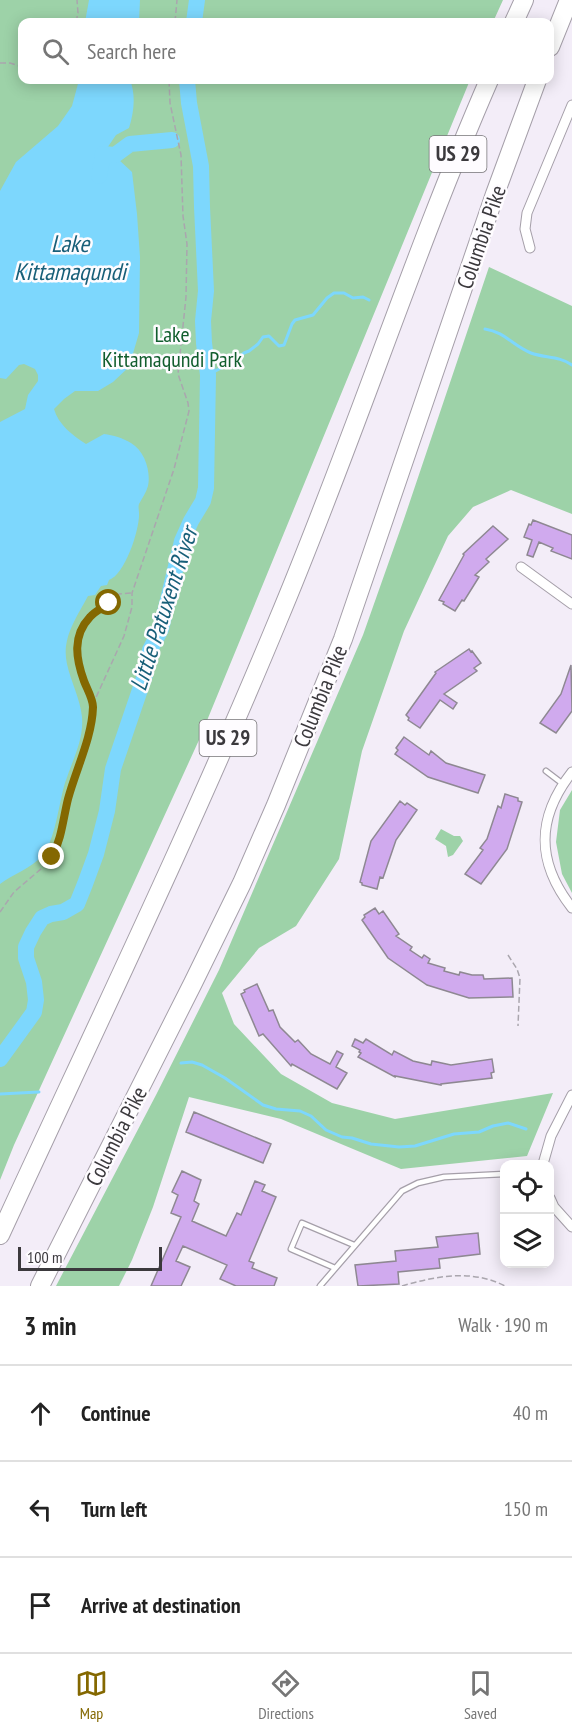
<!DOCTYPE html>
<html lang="en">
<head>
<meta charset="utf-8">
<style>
  :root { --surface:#fff; --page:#f2f2f2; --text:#222; --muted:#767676; --line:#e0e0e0; --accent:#846801 }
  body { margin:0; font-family:"PT Sans Narrow",sans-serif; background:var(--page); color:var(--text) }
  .controls { position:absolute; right:18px; bottom:18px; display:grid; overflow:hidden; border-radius:12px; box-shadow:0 3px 15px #0003 }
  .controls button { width:54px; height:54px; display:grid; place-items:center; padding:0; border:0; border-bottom:2px solid var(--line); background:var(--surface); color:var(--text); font:30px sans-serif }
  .scale { position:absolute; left:18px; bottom:15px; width:144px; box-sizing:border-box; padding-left:6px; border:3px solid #3b393d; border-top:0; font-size:16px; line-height:21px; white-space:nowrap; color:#3b393d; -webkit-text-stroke:4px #fefcff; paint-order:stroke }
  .stop { position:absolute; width:18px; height:18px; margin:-14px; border:4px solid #846801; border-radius:50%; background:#fff }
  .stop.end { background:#846801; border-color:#fff; box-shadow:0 2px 6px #0008 }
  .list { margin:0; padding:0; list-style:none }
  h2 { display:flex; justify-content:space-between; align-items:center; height:78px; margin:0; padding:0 24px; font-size:26px }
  h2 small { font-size:20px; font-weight:400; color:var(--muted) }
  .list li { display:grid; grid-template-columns:39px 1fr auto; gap:18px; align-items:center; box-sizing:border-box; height:96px; padding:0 24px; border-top:2px solid var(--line) }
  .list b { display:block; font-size:22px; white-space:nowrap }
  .list em { font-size:20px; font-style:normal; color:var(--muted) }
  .icon { flex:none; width:33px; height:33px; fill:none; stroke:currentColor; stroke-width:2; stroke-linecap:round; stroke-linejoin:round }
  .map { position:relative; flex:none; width:572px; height:1286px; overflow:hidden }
  .search { position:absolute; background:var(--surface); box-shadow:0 3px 15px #0003; left:18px; right:18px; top:18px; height:66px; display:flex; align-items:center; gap:15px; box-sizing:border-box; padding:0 21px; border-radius:12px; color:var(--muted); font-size:22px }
  .sheet { height:366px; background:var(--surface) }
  nav { display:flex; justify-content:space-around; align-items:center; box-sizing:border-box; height:84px; border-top:2px solid var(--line); background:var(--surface); font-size:16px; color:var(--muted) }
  nav a { display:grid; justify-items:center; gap:3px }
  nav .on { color:var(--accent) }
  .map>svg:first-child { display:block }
  .green { fill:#9dd2a8 }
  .water { fill:#7dd7fd }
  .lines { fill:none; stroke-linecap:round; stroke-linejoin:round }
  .stream { stroke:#7dd7fd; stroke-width:3 }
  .river { stroke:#7dd7fd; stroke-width:16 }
  .building { fill:#d0aaee; stroke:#8e8892; stroke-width:1.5 }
  .lane-casing { stroke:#a59fa9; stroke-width:7 }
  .street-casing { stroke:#a59fa9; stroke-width:11 }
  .highway-casing { stroke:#a59fa9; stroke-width:20 }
  .path { stroke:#aaa6ae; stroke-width:1.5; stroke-dasharray:6 3; stroke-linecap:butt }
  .lane { stroke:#fff; stroke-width:4.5 }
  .street { stroke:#fff; stroke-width:9 }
  .highway { stroke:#fff; stroke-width:18 }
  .route { stroke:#846801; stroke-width:8 }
  .labels { text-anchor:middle; stroke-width:5; stroke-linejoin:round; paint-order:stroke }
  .shield { fill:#fefcff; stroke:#767477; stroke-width:1.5 }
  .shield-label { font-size:21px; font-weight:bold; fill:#3b393d }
  .street-label { font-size:22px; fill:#3b393d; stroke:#fefcff }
  .park-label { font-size:22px; fill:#125e2e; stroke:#fefcff }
  .water-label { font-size:24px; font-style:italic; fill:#185f79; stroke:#fefcff }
</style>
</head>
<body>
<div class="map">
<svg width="572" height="1286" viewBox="0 0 572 1286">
  <rect width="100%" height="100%" fill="#f3edf8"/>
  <path class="green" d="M0,0H503L493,22H22V80H470L199,740L14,1145L0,1180Z
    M489,267L572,306V514L511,490L473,507L448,536L404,631L362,751L339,859L296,926L259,948L222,993L234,1024L281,1074L332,1103L395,1119L553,1093L527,1156L401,1169L281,1119L189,1097L153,1207L132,1260L119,1286H56L156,1095L219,970L363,635L404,519Z
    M572,790V893L562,874L556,842L560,810Z
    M441,829L454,836H460L463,841L453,855L448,857L446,846L435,839Z"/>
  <path class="water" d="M89,0H140L139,22H85Z
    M79,80H130C136,95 134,112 129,128L116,135L103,154L118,159L132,172L137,214L140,257L139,333L129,367L113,382L98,391H75L64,399L54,409C58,424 73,436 86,444L104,434C113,435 123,438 131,443C145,451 151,472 148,486C146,493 142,498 139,504C138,507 139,510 139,513C140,529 125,575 109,580L107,585L101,586L95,595L88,596C77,617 61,638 67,664C71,682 80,698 82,717C84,740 72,761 65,783C59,802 55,842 42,856C30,869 13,874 0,884V422L25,409L28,395L38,381V375L35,369L24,364L19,365L6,379L0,378V191L16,162L58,126L72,106Z"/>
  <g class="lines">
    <path class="stream" d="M485,329C505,332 513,346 531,353C544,358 560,356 572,365
      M208,375L236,360L244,353L249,351L258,344L263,337L269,336L279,346L284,345L292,324L295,320L313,315L327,298L334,293H344L353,298L363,297L369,300
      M181,1063L192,1062L202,1065L225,1078L263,1105L276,1109L300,1111L311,1116L326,1130L342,1137L352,1138L371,1144L399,1147L415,1146L454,1134L479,1132L493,1126L508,1123L526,1129
      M0,1094L39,1092"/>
    <path class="river" d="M194,22L197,0
      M99,176L103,154L115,155L130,144L172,140
      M0,1059L34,1012L36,1000L34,982L26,958V947L33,932L42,918L51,914L63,912L77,904L85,884L96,854L107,811L113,769L145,675L150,650L161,629L182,541L191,521L203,501L206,488L208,375L204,343L203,321L206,291L202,207L201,166L189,103L187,80"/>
  </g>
  <path class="building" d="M533,520L572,535V559L551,551L553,548L539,542L533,557L527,555L532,540L524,537L529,524L531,525Z
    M493,526L508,539L486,559L489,562L475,575L479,577L464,601L462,600L455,611L443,604L444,602L439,600L464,555L463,554Z
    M469,649L471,652L472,651L481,663L474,668L477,671L444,694L457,703L453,709L440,700L420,728L408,720L409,718L406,715L436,673L435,672Z
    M571,665L572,711L556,733L540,723L561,694Z
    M404,737L429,755L431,751L446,763L485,775L478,793L428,777L395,754L398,750L396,748Z
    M505,794L518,798V801L522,802L507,849L481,884L465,874L483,850L480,848L487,839L498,806L501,808Z
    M400,801L405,805L407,803L417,810L396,840L383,878L380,877L377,889L362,885V883L360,882L371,841Z
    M375,908L379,914L383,911L399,934L396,936L412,947L410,950L422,958L424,955L430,959L428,963L445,968L444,971L459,975L460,972L472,975H483L484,979L512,978L513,997L469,998L427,985L388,958L362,920L365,917L364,915Z
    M257,984L269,1011L273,1010L280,1027L295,1042L298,1040L311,1054L330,1064L337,1051L343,1054L336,1067L347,1073L337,1089L292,1064L291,1066L263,1034L259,1036L241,994L245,992L244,990Z
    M355,1039L363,1043L366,1039L392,1055L394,1051L413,1061L431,1065L432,1061L451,1065L492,1059L494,1072L491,1073L492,1078L441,1084V1085L395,1076V1077L358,1057L361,1053L359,1052L360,1050L352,1046Z
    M194,1112L271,1144L263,1163L186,1132Z
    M182,1171L201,1180L194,1201L199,1204L192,1221L226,1236L237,1213L241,1215L255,1181L265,1185L262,1191L276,1197L249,1261L254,1263L252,1268L277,1278L274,1286H236L220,1279L227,1265L183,1246L176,1261L190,1267L181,1286H151L181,1217L171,1213L178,1195L172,1192Z
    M478,1233L480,1254L439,1259L440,1268L398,1272L399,1284L358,1286L355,1265L396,1261L395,1251L438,1247L436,1237Z"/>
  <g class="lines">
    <g class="lane-casing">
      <path id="lane" d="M546,771L563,784
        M335,1268L291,1249L302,1223L354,1245
        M320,1286L402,1191L418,1183L444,1177L504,1174"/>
    </g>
    <g class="street-casing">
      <path id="street" d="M530,248L525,229L527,213L572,105
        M521,567L572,604
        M572,772C536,818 536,862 572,908
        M543,1164L551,1136L572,1095
        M550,1198L554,1207L572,1227"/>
    </g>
    <g class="highway-casing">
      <path id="highway" d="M514,22L524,0
        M550,47L569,0
        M0,1235C94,1031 192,828 278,620C353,442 412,257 489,80
        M40,1286L193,983L242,883L276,805L343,639L495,194L537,80"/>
    </g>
    <path class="path" d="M76,22L78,13L77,0
      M175,22L177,0
      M0,63H10L22,67
      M93,703C81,675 66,645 89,618C95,612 103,609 109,603C113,600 115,597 119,594L131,593
      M0,912L14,892L48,863L57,848L61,833L68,800L88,735L93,704L124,636L132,607V593L174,469L189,411L188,403L178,374L186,297L187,244L183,216L181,155L170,103L169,80
      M508,955L517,969L520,978L518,1026
      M402,1286C436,1276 472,1269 505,1286"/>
    <use href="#lane" class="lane"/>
    <use href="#street" class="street"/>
    <use href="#highway" class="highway"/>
  </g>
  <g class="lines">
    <path class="route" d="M52,857C62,838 63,819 68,799C76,769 92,738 93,707C93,699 87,689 84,681C76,659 72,636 90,617C95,611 103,608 109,603"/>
  </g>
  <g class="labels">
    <g class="shield">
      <rect x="429.5" y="136" width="57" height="36" rx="4.5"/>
      <rect x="199.5" y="720" width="57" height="36" rx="4.5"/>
    </g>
    <g class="shield-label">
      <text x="458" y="161">US 29</text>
      <text x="228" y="745">US 29</text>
    </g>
    <g class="street-label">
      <text transform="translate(481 237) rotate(-71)" y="8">Columbia Pike</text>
      <text transform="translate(320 696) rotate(-68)" y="8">Columbia Pike</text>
      <text transform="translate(116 1136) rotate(-63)" y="8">Columbia Pike</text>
    </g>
    <g class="park-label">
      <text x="172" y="342">Lake<tspan x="172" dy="25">Kittamaqundi Park</tspan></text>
    </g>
    <g class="water-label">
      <text x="70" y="252">Lake<tspan x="70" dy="28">Kittamaqundi</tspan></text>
      <text transform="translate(164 609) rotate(-72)" y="8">Little Patuxent River</text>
    </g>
  </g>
</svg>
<div class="controls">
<button><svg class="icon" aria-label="locate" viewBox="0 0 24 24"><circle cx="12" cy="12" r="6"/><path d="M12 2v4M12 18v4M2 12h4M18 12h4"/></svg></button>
<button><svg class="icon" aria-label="layers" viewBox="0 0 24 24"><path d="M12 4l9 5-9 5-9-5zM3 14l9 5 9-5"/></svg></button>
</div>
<div class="scale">100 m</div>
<div class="stop" style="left:109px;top:603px"></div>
<div class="stop end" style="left:52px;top:857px"></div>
<div class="search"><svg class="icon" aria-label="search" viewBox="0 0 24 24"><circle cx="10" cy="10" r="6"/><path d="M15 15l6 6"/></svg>Search here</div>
</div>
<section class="sheet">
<h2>3 min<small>Walk · 190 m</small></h2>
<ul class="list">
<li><svg class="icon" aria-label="ahead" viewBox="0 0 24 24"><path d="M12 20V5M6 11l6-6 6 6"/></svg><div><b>Continue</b></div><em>40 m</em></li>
<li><svg class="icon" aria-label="left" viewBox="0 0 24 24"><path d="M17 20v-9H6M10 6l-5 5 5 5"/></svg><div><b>Turn left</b></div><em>150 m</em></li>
<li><svg class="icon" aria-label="arrive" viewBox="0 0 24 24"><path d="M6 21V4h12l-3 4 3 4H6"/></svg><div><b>Arrive at destination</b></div></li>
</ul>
</section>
<nav>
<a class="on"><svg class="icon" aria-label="map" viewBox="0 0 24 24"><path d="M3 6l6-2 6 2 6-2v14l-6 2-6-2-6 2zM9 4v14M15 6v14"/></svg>Map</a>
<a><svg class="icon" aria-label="directions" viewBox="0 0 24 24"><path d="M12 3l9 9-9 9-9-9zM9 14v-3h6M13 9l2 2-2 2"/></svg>Directions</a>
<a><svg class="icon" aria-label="saved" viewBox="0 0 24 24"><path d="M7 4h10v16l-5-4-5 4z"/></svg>Saved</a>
</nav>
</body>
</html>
